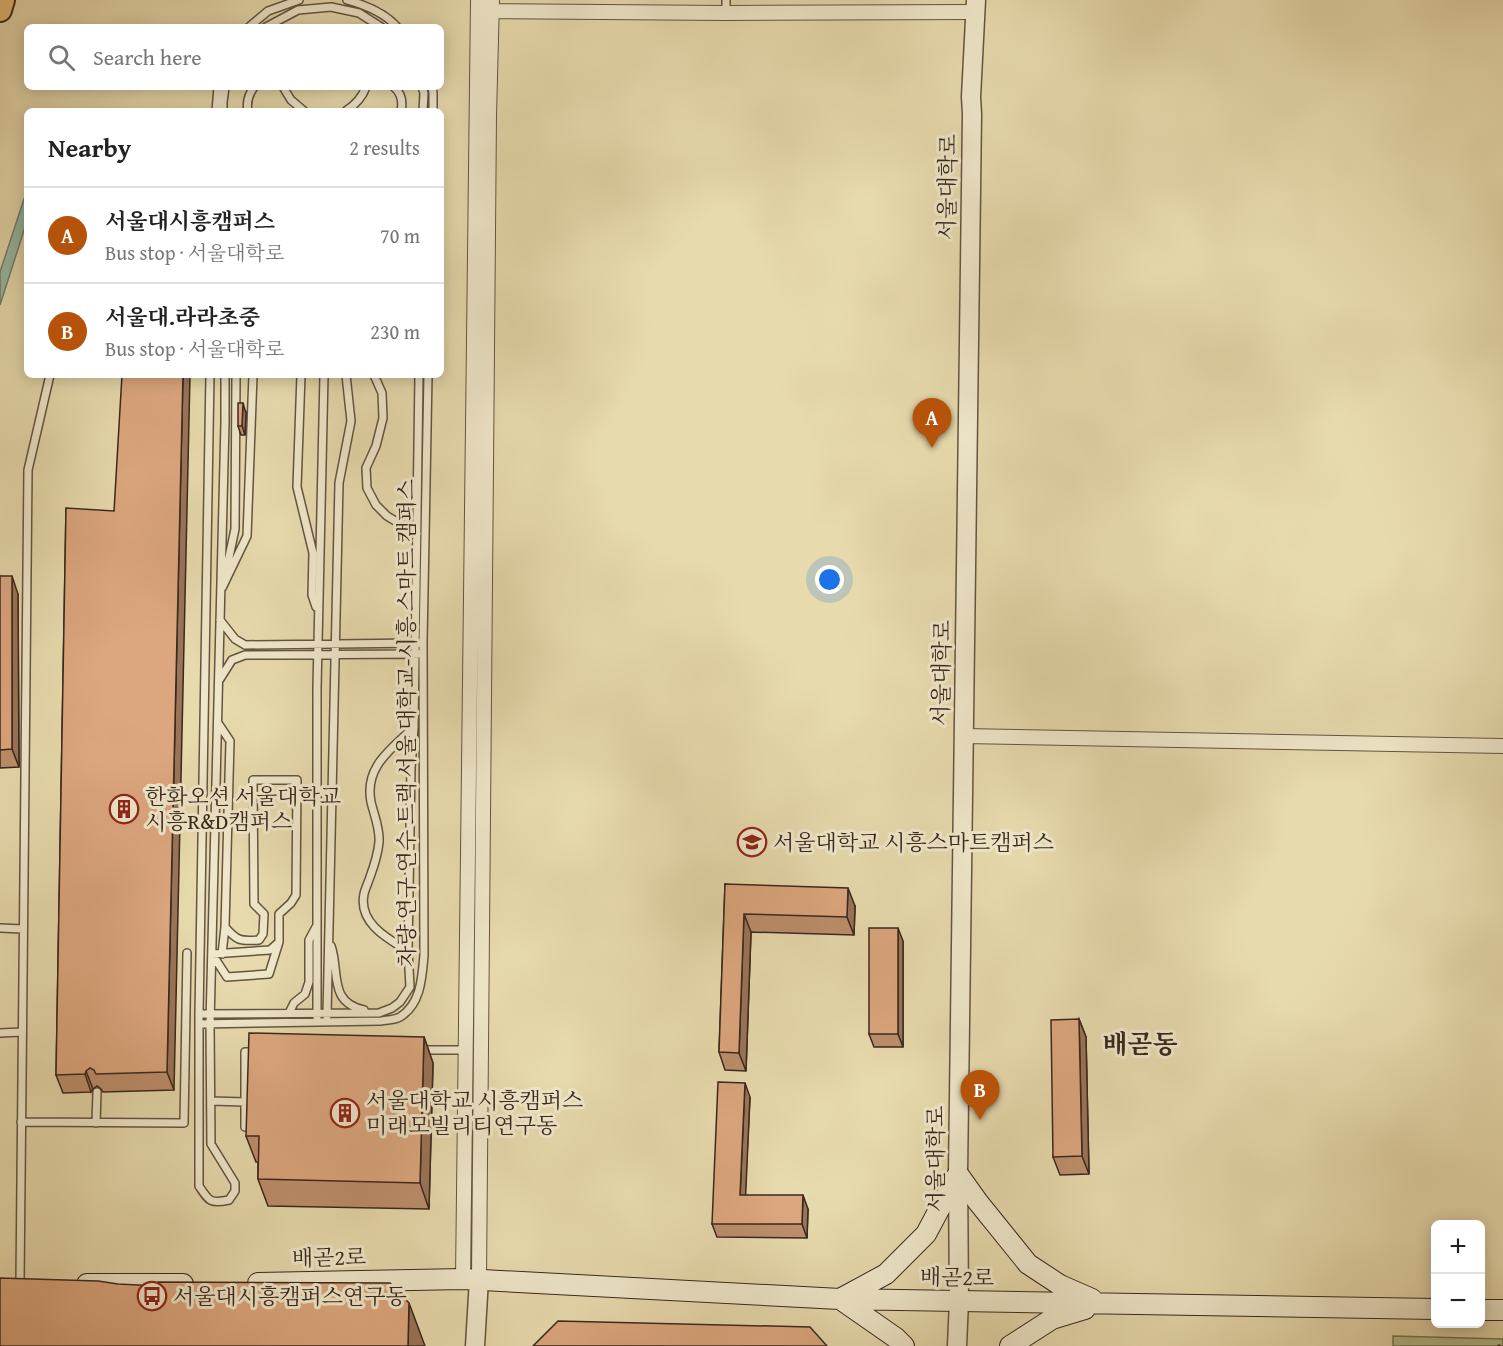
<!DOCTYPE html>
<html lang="en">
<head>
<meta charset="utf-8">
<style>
  :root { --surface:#fff; --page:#f2f2f2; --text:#222; --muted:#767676; --line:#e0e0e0; --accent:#b45309 }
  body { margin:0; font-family:"Gentium Book Plus","Noto Serif KR",serif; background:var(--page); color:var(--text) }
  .controls { position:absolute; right:18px; bottom:18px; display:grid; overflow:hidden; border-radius:9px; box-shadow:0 3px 15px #0003 }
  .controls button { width:54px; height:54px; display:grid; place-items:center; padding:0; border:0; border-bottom:2px solid var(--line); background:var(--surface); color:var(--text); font:30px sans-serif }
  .you { position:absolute; left:830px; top:580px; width:21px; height:21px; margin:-15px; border:4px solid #fff; border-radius:50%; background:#1a73e8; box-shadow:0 0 0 9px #1a73e833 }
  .badge { display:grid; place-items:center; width:39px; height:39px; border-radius:50%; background:var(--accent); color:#fff; font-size:20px; font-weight:700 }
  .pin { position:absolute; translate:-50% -50px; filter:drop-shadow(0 2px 3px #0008) }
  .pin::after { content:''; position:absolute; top:32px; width:21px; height:18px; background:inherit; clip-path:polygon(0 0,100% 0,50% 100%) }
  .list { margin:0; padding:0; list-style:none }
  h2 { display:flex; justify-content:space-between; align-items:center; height:78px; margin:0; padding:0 24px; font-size:26px }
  h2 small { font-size:20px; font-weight:400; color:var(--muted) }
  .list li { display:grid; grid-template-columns:39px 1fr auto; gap:18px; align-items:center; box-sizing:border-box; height:96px; padding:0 24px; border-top:2px solid var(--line) }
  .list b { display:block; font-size:22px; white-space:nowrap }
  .list p { margin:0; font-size:20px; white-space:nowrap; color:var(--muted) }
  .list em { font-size:20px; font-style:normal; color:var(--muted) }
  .icon { flex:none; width:33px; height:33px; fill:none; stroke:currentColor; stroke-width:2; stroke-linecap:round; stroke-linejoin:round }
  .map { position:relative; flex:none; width:1503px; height:1346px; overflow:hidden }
  .search { position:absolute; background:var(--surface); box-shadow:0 3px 15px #0003; left:24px; top:24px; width:420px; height:66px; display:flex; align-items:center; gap:15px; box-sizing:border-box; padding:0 21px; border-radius:9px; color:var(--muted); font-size:22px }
  .panel { position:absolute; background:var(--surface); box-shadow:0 3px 15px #0003; left:24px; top:108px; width:420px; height:270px; border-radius:9px }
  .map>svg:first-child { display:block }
  .green { fill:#b2c08d; stroke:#767456; stroke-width:1.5 }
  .water { fill:#97bba6; stroke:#718070; stroke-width:1.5 }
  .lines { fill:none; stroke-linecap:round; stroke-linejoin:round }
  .service-casing { stroke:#645442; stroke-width:10 }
  .minor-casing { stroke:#645442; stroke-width:16 }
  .tertiary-casing { stroke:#645442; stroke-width:21 }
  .secondary-casing { stroke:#39281e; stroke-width:22 }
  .primary-casing { stroke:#39281e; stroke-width:26 }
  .path { stroke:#39281e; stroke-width:3; stroke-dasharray:1.5 3; stroke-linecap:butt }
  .service { stroke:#efe7ca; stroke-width:7 }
  .minor { stroke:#efe7ca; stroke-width:14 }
  .tertiary { stroke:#efe7ca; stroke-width:18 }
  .secondary { stroke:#efe7ca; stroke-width:20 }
  .primary { stroke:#e4bd76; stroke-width:22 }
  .wall { fill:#bd8f6c; stroke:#39281e; stroke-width:1.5 }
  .shaded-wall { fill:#9a7458; stroke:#39281e; stroke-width:1.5 }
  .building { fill:#dca67e; stroke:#39281e; stroke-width:1.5 }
  .labels { text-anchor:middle; stroke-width:6; stroke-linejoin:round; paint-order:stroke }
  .street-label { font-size:22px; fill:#39281e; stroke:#efe7ca }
  .poi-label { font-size:22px; fill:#39281e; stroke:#efe7ca; text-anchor:start }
  .quarter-label { font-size:26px; font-weight:bold; fill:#39281e; stroke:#efe7ca }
</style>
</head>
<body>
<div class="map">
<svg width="1503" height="1346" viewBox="0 0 1503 1346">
  <rect width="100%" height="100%" fill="#e7daad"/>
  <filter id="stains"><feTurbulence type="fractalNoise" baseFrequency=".00333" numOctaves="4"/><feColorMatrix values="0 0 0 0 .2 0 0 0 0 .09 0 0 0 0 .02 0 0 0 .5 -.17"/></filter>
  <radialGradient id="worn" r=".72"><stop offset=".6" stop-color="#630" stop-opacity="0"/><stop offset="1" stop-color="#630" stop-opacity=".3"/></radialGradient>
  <path class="green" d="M1393,1336L1503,1339V1346H1393Z"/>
  <path class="water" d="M27,190V221L0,305V272Z"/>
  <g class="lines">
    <g class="service-casing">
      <path id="service" d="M347,0C365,5 385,13 397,27
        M726,13V0
        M249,27L268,11L299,0
        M266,27L298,10L331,7L359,13L381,27
        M283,87L291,100L304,111
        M394,87C401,93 403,102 401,111
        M422,87L424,93L423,111
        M432,87L433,93V111
        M216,111L218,87
        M223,111V102L225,87
        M248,111C246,102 249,94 254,87
        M346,111C355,105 362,98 366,87
        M210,375L199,1014V1186C209,1201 210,1204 229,1200L235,1191V1183L211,1144L210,1024L225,422V375
        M301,375L297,487L313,553L312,595L316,607
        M374,375L382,393L383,418L376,446L366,468L367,488L376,505L387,516L417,534
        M225,576L235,529L236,375
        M222,588L247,536L253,375
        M220,620L235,639L245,645L420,643
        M220,679L232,660L245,655L419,654
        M218,723L230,741L225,927C238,942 241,941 259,940L263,934L264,914L254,904L253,780H297L296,895L291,903L279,914V942L270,950L212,954L227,977L269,974L279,942
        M0,928L23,929
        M331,946C340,972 328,1002 364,1010
        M408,951C388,939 358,923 364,894C365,889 368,883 370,877C374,866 378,854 379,842C380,828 374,815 371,802C364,766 392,749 414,727
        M222,954L225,927
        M289,1013L294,1003L305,994L309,982V940L316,927
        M199,1014L379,1013L392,1008L400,1002L410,987L408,951L411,768L414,727L419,375
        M327,1016L339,483L351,421L346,375
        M317,1017V688L324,375
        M199,1024L381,1021C387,1020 395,1020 400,1017C421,1004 422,978 424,955L423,643L428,375
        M0,1033L22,1032
        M420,1050H466
        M211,1101L245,1102
        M21,1122L184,1123L187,953
        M96,1123L97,1092
        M245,1127V1052H256
        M20,1283L28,470L50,375"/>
    </g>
    <g class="minor-casing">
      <path id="minor" d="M483,10L492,11L726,13L975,12
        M964,736L1503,746
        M463,1279L478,0
        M479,1279L489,116L492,0"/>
    </g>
    <g class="tertiary-casing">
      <path id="tertiary" d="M475,1346L479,1279
        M957,1346L959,1301L958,1174L972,114L971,97L976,0"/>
    </g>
    <g class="secondary-casing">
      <path id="secondary" d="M258,1283L463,1279L840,1299L1436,1309
        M87,1284H183
        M1480,1310H1503
        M904,1346L896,1338L840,1299L886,1274L926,1234L958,1174L978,1202L1028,1264L1060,1285L1092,1299
        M1010,1346L1052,1319L1085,1309"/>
    </g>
    <g class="primary-casing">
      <path id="primary" d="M0,10L3,0"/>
    </g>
    <path class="path" d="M1499,1346V1344"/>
    <use href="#service" class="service"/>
    <use href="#minor" class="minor"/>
    <use href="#tertiary" class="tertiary"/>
    <use href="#secondary" class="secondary"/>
    <use href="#primary" class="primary"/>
  </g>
  <path class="wall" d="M246,413L245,435H241L238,426Z
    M66,508L174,1090L103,1092L100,1088L97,1086L93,1089L91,1092L63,1093L56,1075Z
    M0,576L18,594L19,767L0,768Z
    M725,884L855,906L854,935L751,932L746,1071L725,1070L719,1052Z
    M903,941V1047H874L869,1034Z
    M1079,1019L1086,1037L1089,1174L1060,1175L1053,1157Z
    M424,1037L433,1063L429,1209L268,1206L258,1179V1162H256L246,1136Z
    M750,1097L745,1195L808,1209L807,1238L717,1237L712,1224Z"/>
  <path class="shaded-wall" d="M183,375H190L174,1090L167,1072Z
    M243,403L246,413L245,435L242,426Z
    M12,576L18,594L19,767L12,749Z
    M848,888L855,906L854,935L847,917Z
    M744,914L751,932L746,1071L739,1053Z
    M898,928L903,941V1047L898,1034Z
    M1079,1019L1086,1037L1089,1174L1082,1156Z
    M424,1037L433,1063L429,1209L420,1183Z
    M86,1071L93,1089L91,1092L85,1074Z
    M745,1083L750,1097L745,1209L740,1195Z
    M803,1195L808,1209L807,1238L802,1224Z
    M409,1303L425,1346H408Z"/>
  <path class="building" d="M122,375H183L167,1072L96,1074L94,1070L90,1068L86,1071L85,1074L56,1075L66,508L114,511Z
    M238,403H243L242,426H238Z
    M0,576H12V749L0,750Z
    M725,884L848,888L847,917L744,914L739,1053L719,1052Z
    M869,928H898V1034H869Z
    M1079,1019L1082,1156L1053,1157L1051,1020Z
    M249,1033L424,1037L420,1183L258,1179L259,1136H246Z
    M718,1082L745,1083L740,1195H803L802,1224H712Z
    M0,1278L98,1281L118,1284L158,1286V1282L390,1283L409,1303L408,1346H0Z
    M558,1321L810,1327L827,1346H533Z"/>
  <defs>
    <g id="building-ring" transform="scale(1.5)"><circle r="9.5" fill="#efe7ca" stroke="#8f2418" stroke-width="1.5"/><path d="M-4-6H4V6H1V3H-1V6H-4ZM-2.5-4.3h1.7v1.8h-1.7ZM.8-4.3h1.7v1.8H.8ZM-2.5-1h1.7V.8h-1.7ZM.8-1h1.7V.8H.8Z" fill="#8f2418"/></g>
    <g id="university-ring" transform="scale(1.5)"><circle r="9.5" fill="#efe7ca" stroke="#8f2418" stroke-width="1.5"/><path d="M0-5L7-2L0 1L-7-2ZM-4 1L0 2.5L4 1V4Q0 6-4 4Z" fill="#8f2418"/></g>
    <g id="bus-ring" transform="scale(1.5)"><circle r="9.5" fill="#efe7ca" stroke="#8f2418" stroke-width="1.5"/><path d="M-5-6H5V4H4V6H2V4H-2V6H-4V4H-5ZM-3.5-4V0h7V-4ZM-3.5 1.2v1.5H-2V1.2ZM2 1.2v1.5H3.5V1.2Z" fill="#8f2418"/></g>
  </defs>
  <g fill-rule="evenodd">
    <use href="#building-ring" x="124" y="809"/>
    <use href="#university-ring" x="752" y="842"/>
    <use href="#building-ring" x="345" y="1113"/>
    <use href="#bus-ring" x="152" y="1296"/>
  </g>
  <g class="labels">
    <g class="street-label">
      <text transform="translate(947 187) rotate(-89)" y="8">서울대학로</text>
      <text transform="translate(941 673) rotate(-89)" y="8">서울대학로</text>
      <text transform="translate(406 723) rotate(-90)" y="8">차량 연구 연수 트랙 서울 대학교-시흥 스마트 캠퍼스</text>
      <text transform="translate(935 1159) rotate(-90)" y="8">서울대학로</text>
      <text transform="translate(329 1257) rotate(-1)" y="8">배곧2로</text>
      <text transform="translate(957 1277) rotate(1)" y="8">배곧2로</text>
    </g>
    <g class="poi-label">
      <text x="145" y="804">한화오션 서울대학교<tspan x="145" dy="25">시흥R&amp;D캠퍼스</tspan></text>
      <text x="773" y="850">서울대학교 시흥스마트캠퍼스</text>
      <text x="366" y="1108">서울대학교 시흥캠퍼스<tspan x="366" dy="25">미래모빌리티연구동</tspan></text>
      <text x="173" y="1304">서울대시흥캠퍼스연구동</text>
    </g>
    <g class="quarter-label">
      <text x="1140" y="1053">배곧동</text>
    </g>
  </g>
  <rect width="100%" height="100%" filter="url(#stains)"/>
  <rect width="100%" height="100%" fill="url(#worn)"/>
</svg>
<div class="controls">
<button>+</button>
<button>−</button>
</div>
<div class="you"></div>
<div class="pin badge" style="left:932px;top:448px">A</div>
<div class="pin badge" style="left:980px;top:1120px">B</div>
<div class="search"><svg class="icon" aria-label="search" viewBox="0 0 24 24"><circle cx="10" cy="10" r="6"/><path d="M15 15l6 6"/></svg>Search here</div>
<section class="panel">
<h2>Nearby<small>2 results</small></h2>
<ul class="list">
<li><span class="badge">A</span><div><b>서울대시흥캠퍼스</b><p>Bus stop · 서울대학로</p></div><em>70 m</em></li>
<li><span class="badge">B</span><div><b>서울대.라라초중</b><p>Bus stop · 서울대학로</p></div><em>230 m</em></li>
</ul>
</section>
</div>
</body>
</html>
